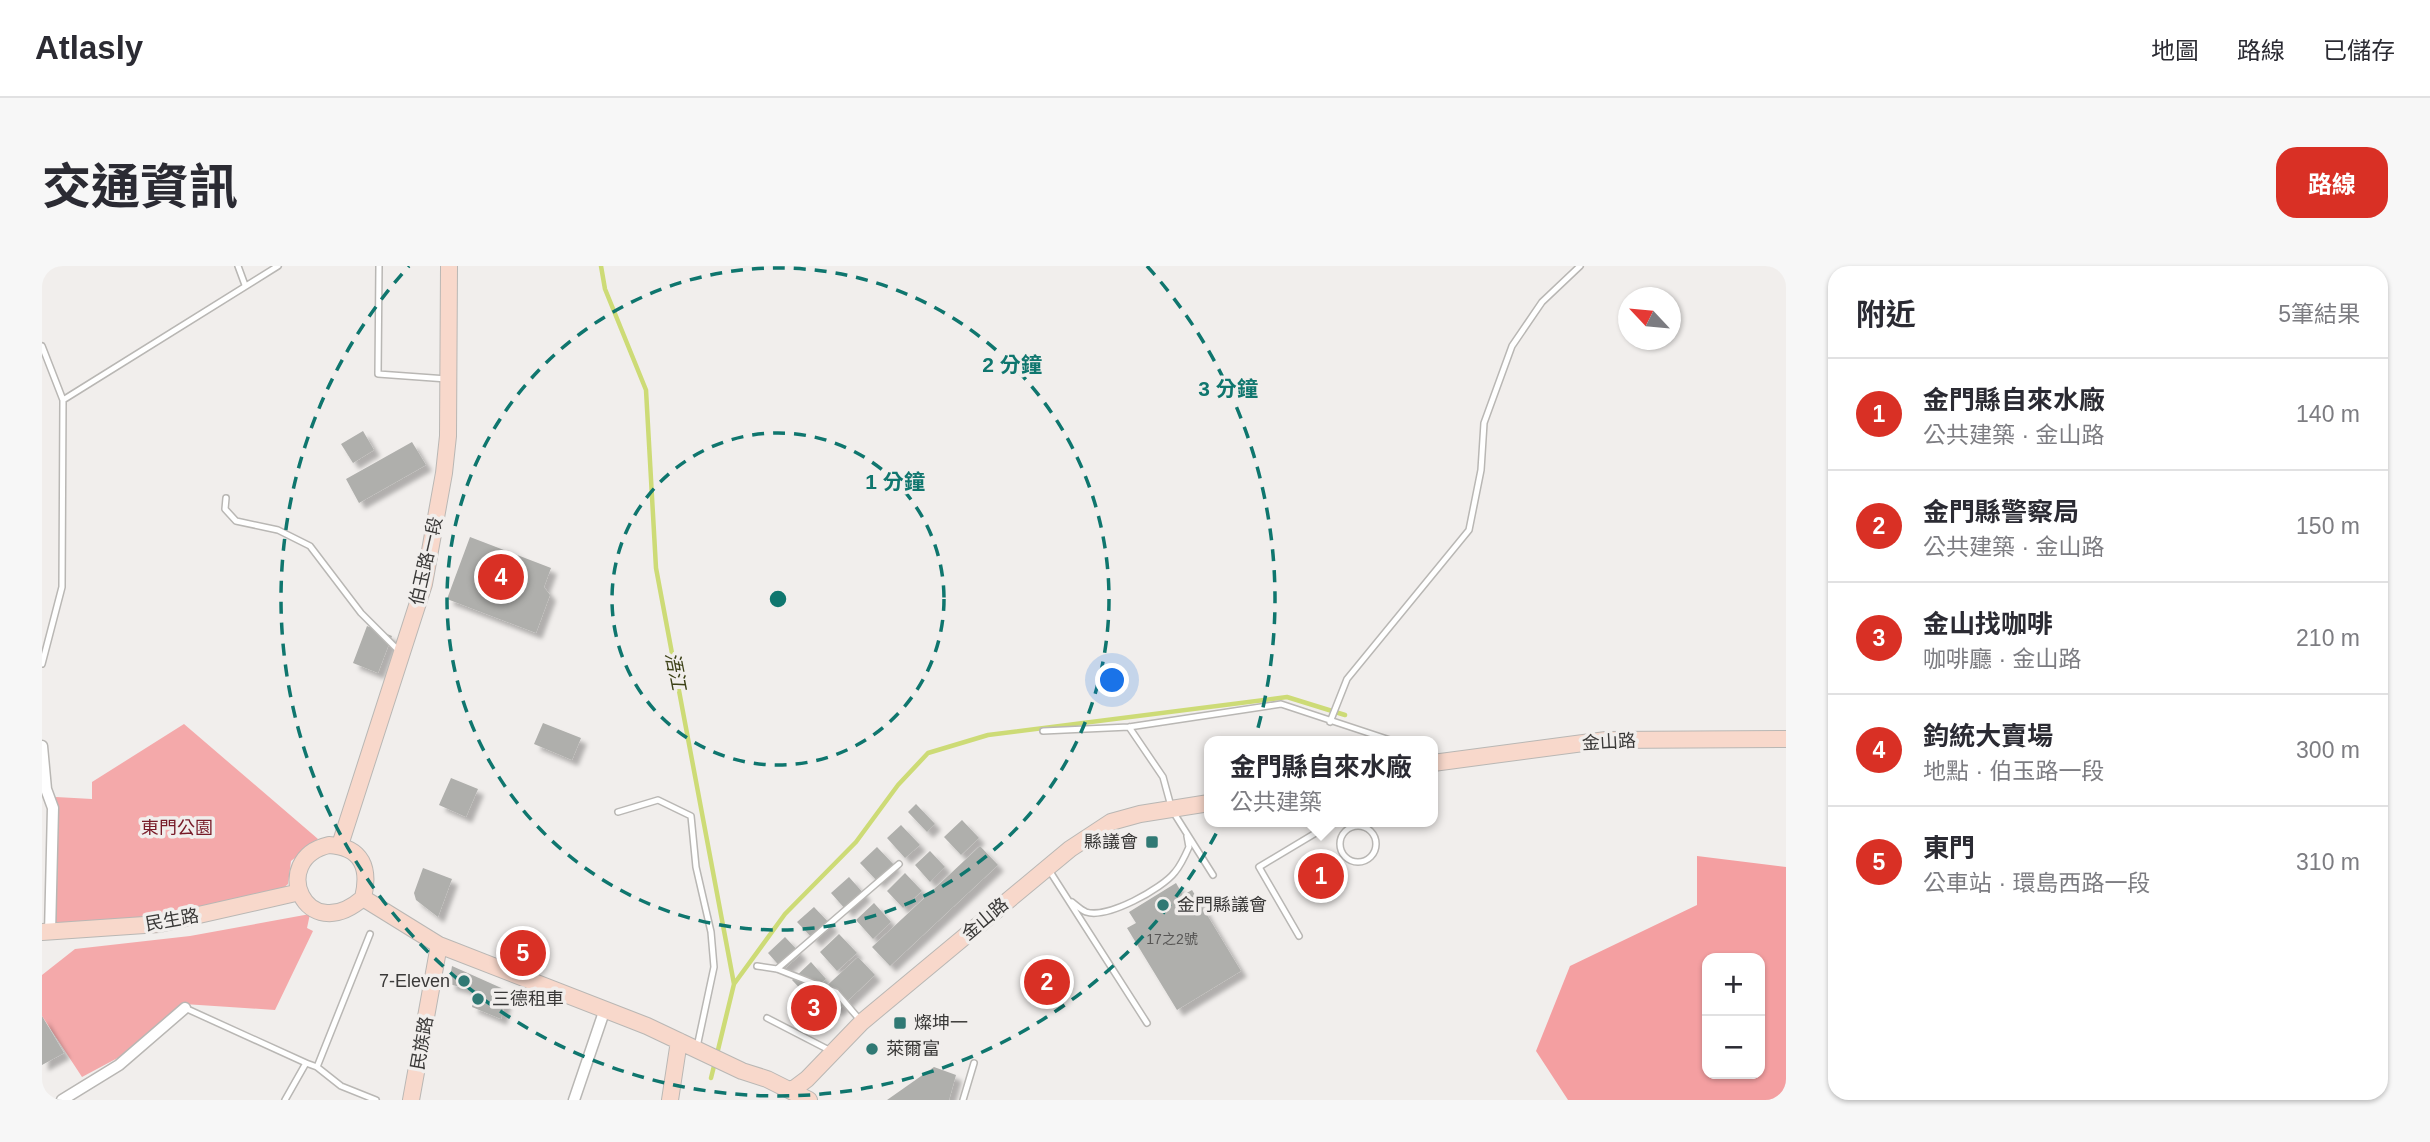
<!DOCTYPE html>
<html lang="zh-TW">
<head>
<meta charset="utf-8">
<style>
  :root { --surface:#fff; --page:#f7f7f7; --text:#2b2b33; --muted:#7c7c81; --line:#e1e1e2; --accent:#d93025 }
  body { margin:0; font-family:Arial,"Noto Sans TC",sans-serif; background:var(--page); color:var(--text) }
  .controls { position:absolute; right:21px; bottom:21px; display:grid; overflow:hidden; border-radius:14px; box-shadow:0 2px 5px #0004 }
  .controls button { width:63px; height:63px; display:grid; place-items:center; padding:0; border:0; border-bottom:2px solid var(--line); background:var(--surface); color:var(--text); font:35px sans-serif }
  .compass { position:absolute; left:1576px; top:21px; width:63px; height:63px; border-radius:50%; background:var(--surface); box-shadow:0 2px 5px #0004; rotate:296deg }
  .you { position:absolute; left:1071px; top:415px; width:24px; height:24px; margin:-18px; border:5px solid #fff; border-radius:50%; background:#1a73e8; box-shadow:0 0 0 10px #1a73e833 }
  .badge { display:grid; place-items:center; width:46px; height:46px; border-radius:50%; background:var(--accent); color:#fff; font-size:23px; font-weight:700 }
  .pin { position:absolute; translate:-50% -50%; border:4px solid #fff; box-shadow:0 2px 7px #0006 }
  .popup { position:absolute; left:1162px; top:470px; width:234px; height:91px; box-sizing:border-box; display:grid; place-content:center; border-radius:14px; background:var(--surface); filter:drop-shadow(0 2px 5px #0005); font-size:23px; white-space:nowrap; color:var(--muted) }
  .popup b { font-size:26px; color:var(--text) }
  .popup::after { content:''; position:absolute; left:50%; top:100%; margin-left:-14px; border:14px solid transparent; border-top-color:var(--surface) }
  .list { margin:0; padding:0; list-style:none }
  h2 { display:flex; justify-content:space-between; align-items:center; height:91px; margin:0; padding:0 28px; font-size:30px }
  h2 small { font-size:23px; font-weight:400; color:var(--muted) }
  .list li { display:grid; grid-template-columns:46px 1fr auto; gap:21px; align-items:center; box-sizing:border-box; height:112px; padding:0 28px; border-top:2px solid var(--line) }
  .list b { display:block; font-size:26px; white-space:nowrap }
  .list p { margin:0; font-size:23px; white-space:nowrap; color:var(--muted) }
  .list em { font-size:23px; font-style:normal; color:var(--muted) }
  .map { position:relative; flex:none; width:1744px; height:834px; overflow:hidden; border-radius:21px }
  header { display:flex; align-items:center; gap:42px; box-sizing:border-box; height:98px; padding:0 35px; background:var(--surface); border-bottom:2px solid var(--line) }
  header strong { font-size:33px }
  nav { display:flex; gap:38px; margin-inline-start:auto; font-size:24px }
  .intro { display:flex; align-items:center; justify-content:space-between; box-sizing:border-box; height:168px; padding:0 42px }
  h1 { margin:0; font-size:49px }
  .button { padding:18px 32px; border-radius:21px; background:var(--accent); color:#fff; font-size:24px; font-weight:700 }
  main { display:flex; gap:42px; padding:0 42px }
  aside { flex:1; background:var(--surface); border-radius:21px; box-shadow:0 2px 5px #0004 }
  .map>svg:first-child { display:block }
  .green { fill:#f4a9aa }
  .forest { fill:#f49fa1; fill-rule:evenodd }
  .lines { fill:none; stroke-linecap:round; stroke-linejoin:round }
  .stream { stroke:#cddb76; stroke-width:4.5 }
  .building { fill:#afafac; filter:url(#shadow) }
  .lane-casing { stroke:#b9b7b4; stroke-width:8 }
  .street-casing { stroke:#b9b7b4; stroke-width:13 }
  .secondary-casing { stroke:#b9b7b4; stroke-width:18 }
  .lane { stroke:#fff; stroke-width:5 }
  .street { stroke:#fff; stroke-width:10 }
  .secondary { stroke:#f8d8cb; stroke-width:16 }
  .ring { fill:none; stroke:#0f766e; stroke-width:3.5; stroke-dasharray:12 9 }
  .poi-dot { fill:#307974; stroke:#f1eeec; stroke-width:2.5 }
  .labels { text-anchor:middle; stroke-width:7; stroke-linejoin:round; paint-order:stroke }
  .number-label { font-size:14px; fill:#575655 }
  .street-label { font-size:18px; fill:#3a3938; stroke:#f1eeec }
  .park-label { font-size:18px; fill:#771a27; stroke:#f1eeec }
  .poi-label { font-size:18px; fill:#3a3938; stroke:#f1eeec; text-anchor:start }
  .water-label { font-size:19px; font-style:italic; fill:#3c4117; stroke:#f1eeec }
  .centre { fill:#0f766e; stroke:#f1eeec; stroke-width:3.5 }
  .ring-label { font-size:21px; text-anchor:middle; font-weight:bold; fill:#0f766e; stroke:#f1eeec; stroke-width:7; stroke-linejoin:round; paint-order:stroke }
</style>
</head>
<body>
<header>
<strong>Atlasly</strong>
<nav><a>地圖</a><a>路線</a><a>已儲存</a></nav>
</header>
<div class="intro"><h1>交通資訊</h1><a class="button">路線</a></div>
<main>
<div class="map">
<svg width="1744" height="834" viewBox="0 0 1744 834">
  <defs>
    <filter id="shadow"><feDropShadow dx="6" dy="6" stdDeviation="2" flood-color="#0004"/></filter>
  </defs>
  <rect width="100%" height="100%" fill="#f1eeec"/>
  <path class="green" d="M142,458L276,573L249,595L246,618L238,625L114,653L13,660L14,531L50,533V516Z
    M268,648L265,662L271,665L233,744L142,738L98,780L40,811L0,750V709L33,683L148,670Z"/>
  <path class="forest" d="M1655,590L1744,601V834H1526L1494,785L1528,700L1655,639ZM1665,692H1718V808H1665Z"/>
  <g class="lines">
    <path class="stream" d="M559,0L563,23L604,124L614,302L692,718L675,788
      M692,718L743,648L814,576L856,519L886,487L946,469L1245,431L1303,449
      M669,812L673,796"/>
  </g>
  <path class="building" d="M321,165L332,184L311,197L299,178Z
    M370,176L384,199L317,237L304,213Z
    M428,271L509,302L502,321L508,329L494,367L405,333Z
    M325,360L350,370L336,407L311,397Z
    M501,457L539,472L530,494L492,478Z
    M409,512L436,523L424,551L397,539Z
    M874,538L893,558L885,566L866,546Z
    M920,554L937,572L919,589L902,571Z
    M859,559L878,579L863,592L845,572Z
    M938,580L956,599L848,700L830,681Z
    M835,581L853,600L836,616L818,597Z
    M888,585L903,601L888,616L873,599Z
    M381,602L410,613L396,651L374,634L372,627Z
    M863,607L880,625L861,642L845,625Z
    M807,611L823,629L805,645L789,627Z
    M1134,617L1141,629L1150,624L1199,705L1135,744L1085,662L1094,657L1087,646Z
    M832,637L849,656L831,673L814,654Z
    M772,641L790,660L773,675L755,656Z
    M797,668L815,687L795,705L778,686Z
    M743,671L759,688L741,704L726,687Z
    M816,691L833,709L795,745L778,726Z
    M769,696L784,713L765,730L750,714Z
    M410,700L466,725L459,753L430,741L433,725L407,718Z
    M0,750L22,787L0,799Z
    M892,801L914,809L907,834H845Z"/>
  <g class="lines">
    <g class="lane-casing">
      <path id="lane" d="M196,0L203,19
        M337,0L336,108L405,113
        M0,80L21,134
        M184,232L183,243L194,255L236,264L268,280L319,347L357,385
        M0,398L20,321L21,134L236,0
        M1288,456L1305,413L1427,264L1439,204L1442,157L1470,80L1500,36L1538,0
        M1087,461L1121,511L1130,544L1171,609
        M1001,465L1087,461L1239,438L1351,475
        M576,546L616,534L649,550L654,601L669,666L672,701L655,781
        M1298 578a18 18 0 1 1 36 0a18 18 0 1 1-36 0Z
        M1007,604L1105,757
        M1030,636C1034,639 1039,644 1044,646C1065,653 1120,623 1133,606C1139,599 1143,590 1147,581L1145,570
        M1257,670L1217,601L1292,556
        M715,700L735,703L794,726L818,754
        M735,703L857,598
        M143,742L264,797
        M725,752L787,784
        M275,801L328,668
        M243,834L264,797L275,801L299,820L334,834
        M921,834L932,797"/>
    </g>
    <g class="street-casing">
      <path id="street" d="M0,480L4,523L11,542L8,667
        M20,834L77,799L143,742
        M532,834L563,743"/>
    </g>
    <g class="secondary-casing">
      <path id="secondary" d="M1391,497L1564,474L1744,473
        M287,579C321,581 328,603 321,632C263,682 226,593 287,579Z
        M298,579L382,318L402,207L406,170L407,0
        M321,632L397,679L605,760L700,805L725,813L767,834
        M0,666L117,658L258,626
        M749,825L765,813L820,756L1028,583L1069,556L1098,548L1167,537
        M369,834L397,679
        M628,834L637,775"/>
    </g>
    <use href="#lane" class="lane"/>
    <use href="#street" class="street"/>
    <use href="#secondary" class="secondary"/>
  </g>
  <g class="ring">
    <circle cx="736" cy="333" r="166"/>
    <circle cx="736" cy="333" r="331"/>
    <path d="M1105 0A497 497 0 1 1 367 0"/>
  </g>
  <g class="poi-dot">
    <rect x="1103" y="569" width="14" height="14" rx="3.5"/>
    <circle cx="1121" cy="639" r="7"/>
    <circle cx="422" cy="715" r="7"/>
    <circle cx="436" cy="733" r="7"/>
    <rect x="851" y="750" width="14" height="14" rx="3.5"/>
    <circle cx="830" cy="783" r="7"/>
  </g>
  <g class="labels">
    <g class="number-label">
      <text x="1130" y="678">17之2號</text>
    </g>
    <g class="street-label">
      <text transform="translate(384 295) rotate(-77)" y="6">伯玉路一段</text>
      <text transform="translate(1567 476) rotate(-3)" y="6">金山路</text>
      <text transform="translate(943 653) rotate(-40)" y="6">金山路</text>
      <text transform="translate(130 654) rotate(-10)" y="6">民生路</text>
      <text transform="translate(380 777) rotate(-80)" y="6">民族路</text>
    </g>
    <g class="park-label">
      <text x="135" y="568">東門公園</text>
    </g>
    <g class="poi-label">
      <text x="1096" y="582" text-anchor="end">縣議會</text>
      <text x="1135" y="645">金門縣議會</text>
      <text x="408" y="721" text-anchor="end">7-Eleven</text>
      <text x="450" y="739">三德租車</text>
      <text x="872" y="763">燦坤一</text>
      <text x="844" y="789">萊爾富</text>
    </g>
    <g class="water-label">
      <text transform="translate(634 405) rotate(79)" y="7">浯江</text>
    </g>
  </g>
  <circle cx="736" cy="333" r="10" class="centre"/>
  <g class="ring-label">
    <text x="970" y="106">2 分鐘</text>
    <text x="1186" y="130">3 分鐘</text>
    <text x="853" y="223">1 分鐘</text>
  </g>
</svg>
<div class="controls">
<button>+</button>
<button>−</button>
</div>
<svg class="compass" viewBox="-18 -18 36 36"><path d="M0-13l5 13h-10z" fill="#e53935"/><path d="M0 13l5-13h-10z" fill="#7c7c81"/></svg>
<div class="you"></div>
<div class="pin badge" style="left:1279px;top:610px">1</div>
<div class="popup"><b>金門縣自來水廠</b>公共建築</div>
<div class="pin badge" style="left:1005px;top:716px">2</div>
<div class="pin badge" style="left:772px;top:742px">3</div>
<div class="pin badge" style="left:459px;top:311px">4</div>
<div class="pin badge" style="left:481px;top:687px">5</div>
</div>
<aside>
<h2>附近<small>5筆結果</small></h2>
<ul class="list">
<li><span class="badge">1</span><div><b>金門縣自來水廠</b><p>公共建築 · 金山路</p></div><em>140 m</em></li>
<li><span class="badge">2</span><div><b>金門縣警察局</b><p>公共建築 · 金山路</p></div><em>150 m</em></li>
<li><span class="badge">3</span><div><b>金山找咖啡</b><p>咖啡廳 · 金山路</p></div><em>210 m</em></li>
<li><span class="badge">4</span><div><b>鈞統大賣場</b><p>地點 · 伯玉路一段</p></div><em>300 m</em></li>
<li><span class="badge">5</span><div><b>東門</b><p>公車站 · 環島西路一段</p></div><em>310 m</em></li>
</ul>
</aside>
</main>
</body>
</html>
